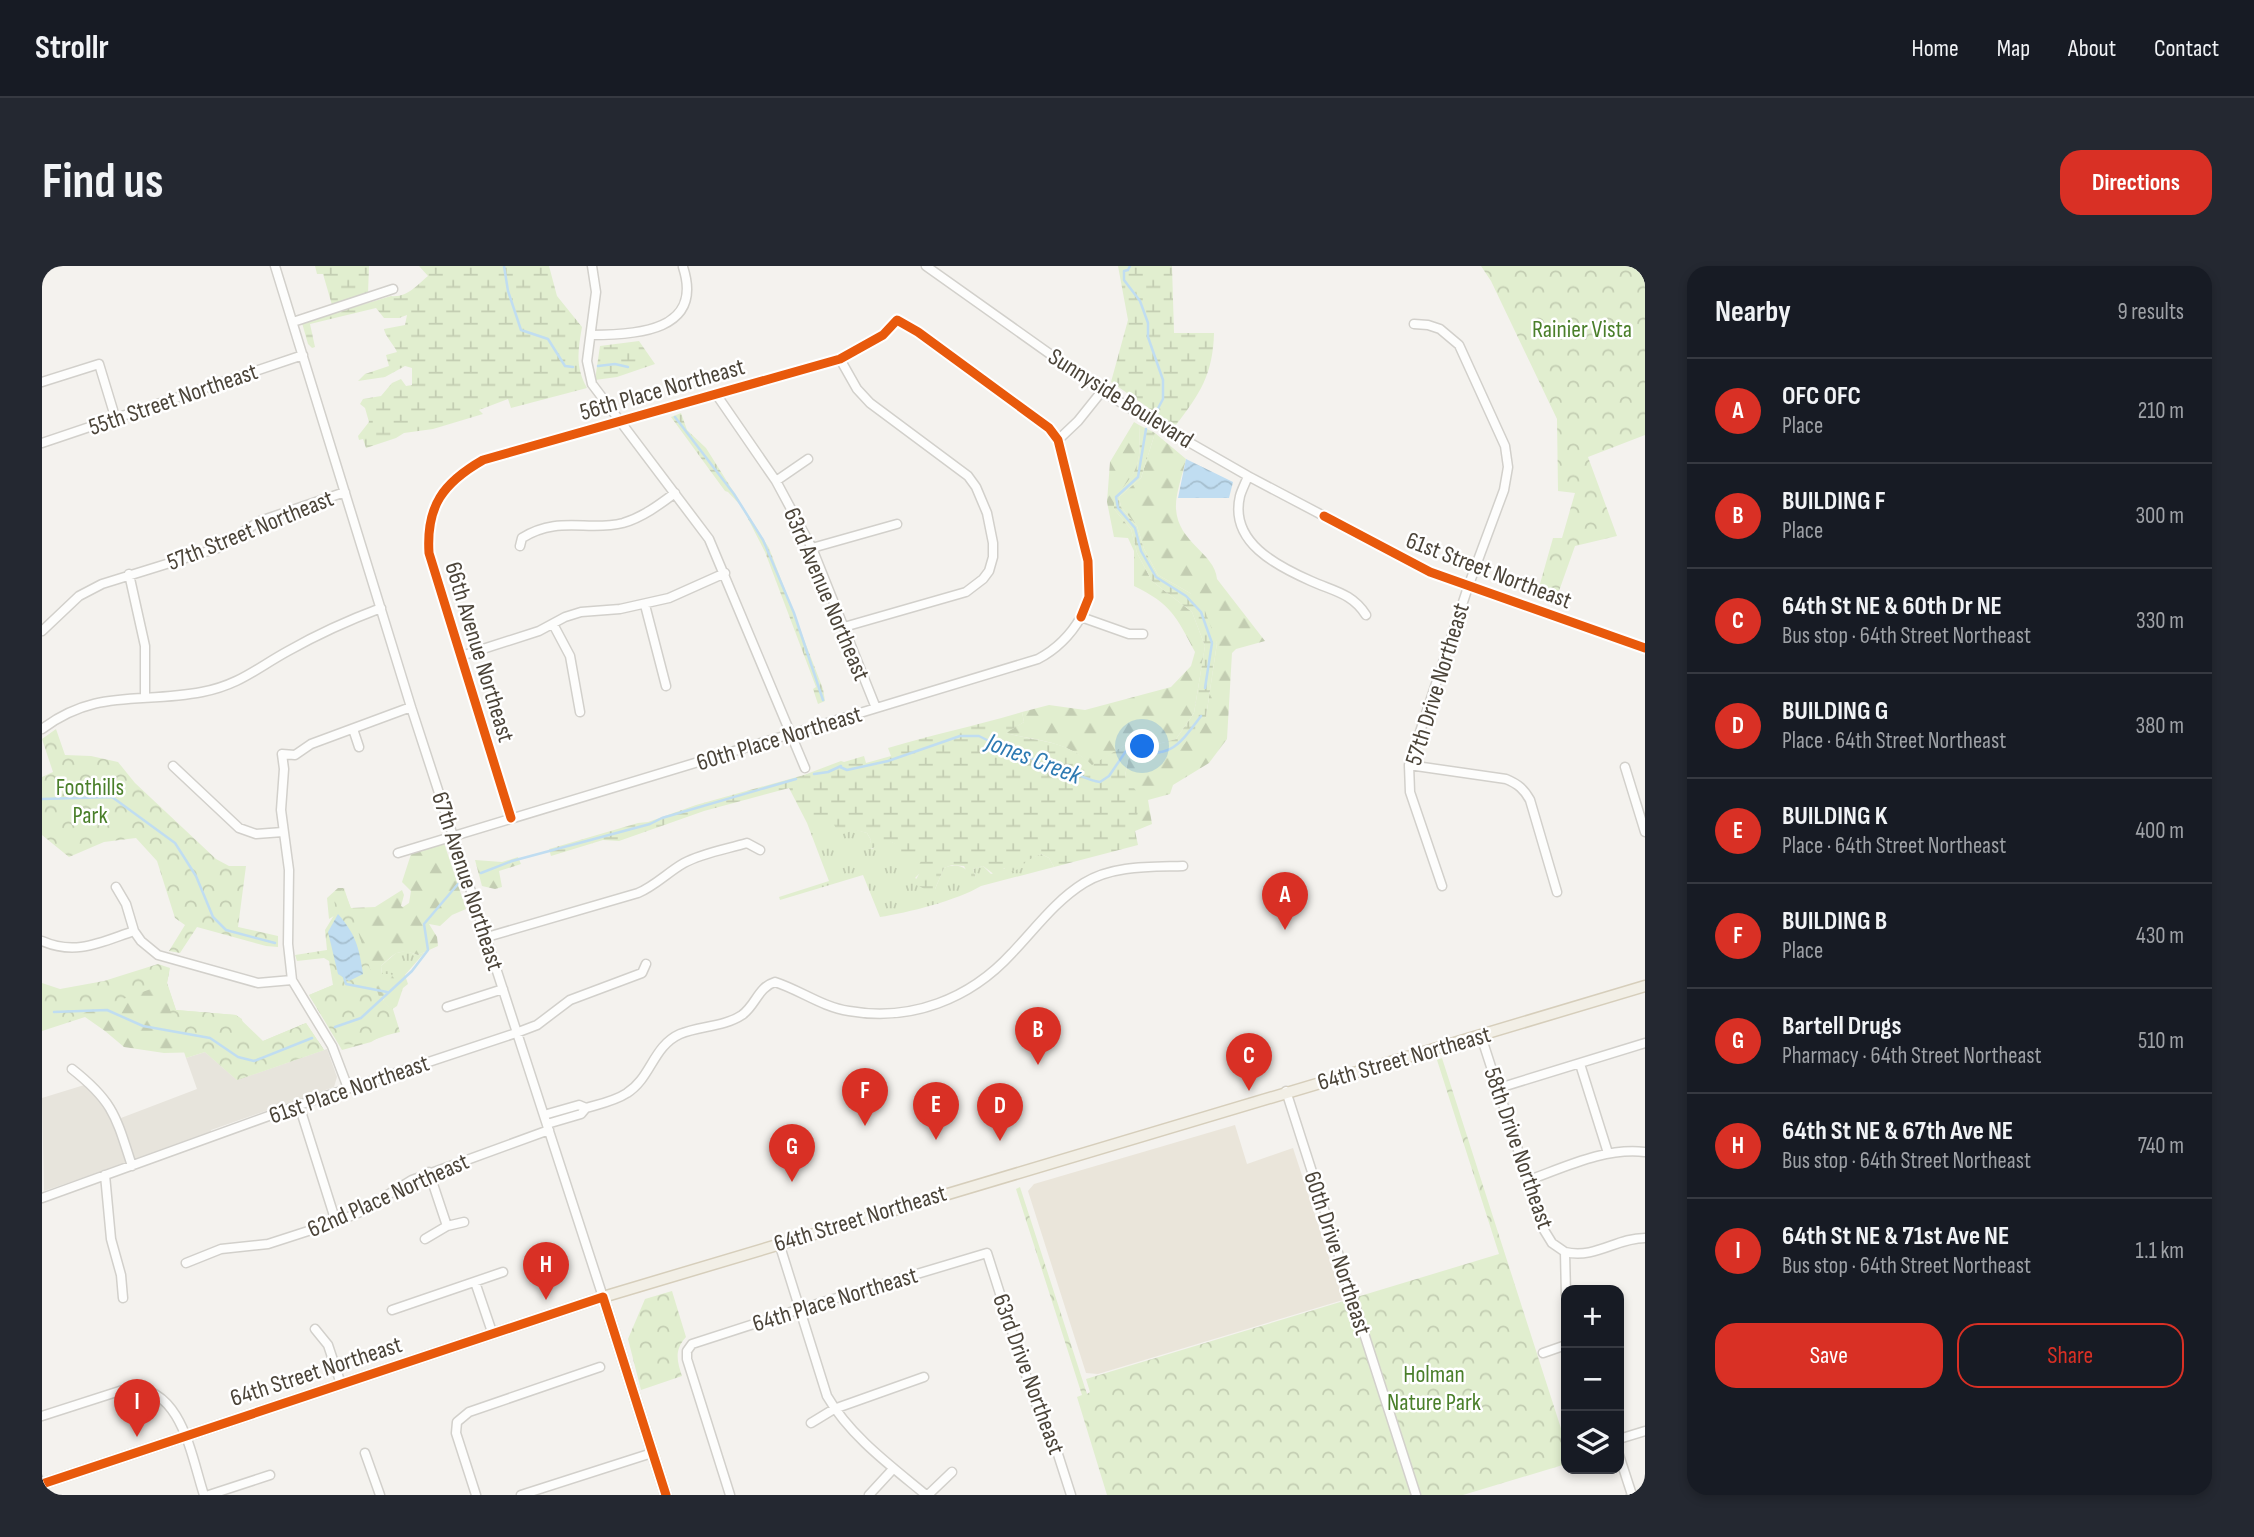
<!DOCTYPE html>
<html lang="en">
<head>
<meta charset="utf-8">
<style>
  :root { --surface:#171b24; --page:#242831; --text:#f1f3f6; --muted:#9ea1a6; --line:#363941; --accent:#d93025 }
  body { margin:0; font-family:"Sofia Sans Condensed",sans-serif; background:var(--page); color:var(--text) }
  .controls { position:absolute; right:21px; bottom:21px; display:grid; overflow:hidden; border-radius:14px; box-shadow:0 4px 10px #0003 }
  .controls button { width:63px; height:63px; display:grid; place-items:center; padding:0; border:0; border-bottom:2px solid var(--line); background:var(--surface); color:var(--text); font:35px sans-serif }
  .you { position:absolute; left:1101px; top:481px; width:24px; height:24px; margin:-18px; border:5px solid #fff; border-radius:50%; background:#1a73e8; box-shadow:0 0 0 10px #1a73e833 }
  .badge { display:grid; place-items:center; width:46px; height:46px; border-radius:50%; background:var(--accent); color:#fff; font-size:23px; font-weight:700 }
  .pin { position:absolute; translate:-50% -58px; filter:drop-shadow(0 2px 4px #0008) }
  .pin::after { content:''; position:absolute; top:37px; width:24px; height:21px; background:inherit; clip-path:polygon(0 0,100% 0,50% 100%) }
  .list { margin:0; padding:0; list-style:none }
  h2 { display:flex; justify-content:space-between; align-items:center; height:91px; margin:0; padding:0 28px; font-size:30px }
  h2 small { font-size:23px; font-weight:400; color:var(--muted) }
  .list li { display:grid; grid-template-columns:46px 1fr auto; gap:21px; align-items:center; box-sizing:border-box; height:105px; padding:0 28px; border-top:2px solid var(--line) }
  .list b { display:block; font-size:26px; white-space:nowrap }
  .list p { margin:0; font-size:23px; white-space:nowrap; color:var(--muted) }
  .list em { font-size:23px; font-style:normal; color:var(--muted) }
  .actions { display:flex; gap:14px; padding:21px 28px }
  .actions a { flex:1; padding:16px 0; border:2px solid var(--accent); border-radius:21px; text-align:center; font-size:24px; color:var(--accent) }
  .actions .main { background:var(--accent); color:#fff }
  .icon { flex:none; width:38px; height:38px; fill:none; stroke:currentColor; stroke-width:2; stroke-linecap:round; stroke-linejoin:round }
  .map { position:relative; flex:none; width:1603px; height:1229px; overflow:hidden; border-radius:21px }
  header { display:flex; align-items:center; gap:42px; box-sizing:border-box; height:98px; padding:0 35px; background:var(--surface); border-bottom:2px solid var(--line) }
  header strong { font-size:33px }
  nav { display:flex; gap:38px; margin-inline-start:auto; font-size:24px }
  .intro { display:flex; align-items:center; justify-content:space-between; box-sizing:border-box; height:168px; padding:0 42px }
  h1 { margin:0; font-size:49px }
  .button { padding:18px 32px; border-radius:21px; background:var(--accent); color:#fff; font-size:24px; font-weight:700 }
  main { display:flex; gap:42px; padding:0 42px }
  aside { flex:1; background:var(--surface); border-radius:21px; box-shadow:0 4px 10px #0003 }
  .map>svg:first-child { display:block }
  .residential { fill:#e7e4dc }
  .education { fill:#eae5da }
  .grass { fill:url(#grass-tufts) }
  .forest { fill:url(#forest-firs) }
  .wetland { fill:url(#wetland-marsh) }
  .park { fill:url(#park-crowns) }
  .water { fill:url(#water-waves) }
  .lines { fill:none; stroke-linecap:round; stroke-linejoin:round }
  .stream { stroke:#c0ddf1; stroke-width:2.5 }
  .minor-casing { stroke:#d2d0cb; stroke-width:11 }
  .major-casing { stroke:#d6cebb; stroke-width:13 }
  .minor { stroke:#fdfdfc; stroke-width:8 }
  .major { stroke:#f2efe6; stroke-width:10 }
  .cycleway-casing { stroke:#fff; stroke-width:13 }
  .cycleway { stroke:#e8590c; stroke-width:9 }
  .labels { text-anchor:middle; stroke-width:5; stroke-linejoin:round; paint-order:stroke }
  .park-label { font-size:24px; fill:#4a7f2a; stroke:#fff }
  .street-label { font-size:24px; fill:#4b4439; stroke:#fff }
  .water-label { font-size:26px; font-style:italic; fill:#2e7ab2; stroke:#fff }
</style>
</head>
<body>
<header>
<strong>Strollr</strong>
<nav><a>Home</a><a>Map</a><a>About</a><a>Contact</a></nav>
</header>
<div class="intro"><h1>Find us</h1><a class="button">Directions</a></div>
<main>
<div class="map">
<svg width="1603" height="1229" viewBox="0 0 1603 1229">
  <defs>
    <pattern id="grass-tufts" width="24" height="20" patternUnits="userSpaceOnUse" patternTransform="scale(1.75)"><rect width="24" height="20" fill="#e1eecf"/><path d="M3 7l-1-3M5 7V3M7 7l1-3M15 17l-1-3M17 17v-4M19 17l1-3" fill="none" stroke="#c3cdb2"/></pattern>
    <pattern id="forest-firs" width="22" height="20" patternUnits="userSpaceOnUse" patternTransform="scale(1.75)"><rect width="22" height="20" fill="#e1eecf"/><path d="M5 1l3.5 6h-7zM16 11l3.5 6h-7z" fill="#c3cdb2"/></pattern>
    <pattern id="wetland-marsh" width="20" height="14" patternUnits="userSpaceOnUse" patternTransform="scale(1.75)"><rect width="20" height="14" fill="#e1eecf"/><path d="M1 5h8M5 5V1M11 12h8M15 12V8" fill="none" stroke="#c3cdb2"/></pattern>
    <pattern id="park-crowns" width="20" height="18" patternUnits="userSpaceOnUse" patternTransform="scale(1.75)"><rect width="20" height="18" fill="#e1eecf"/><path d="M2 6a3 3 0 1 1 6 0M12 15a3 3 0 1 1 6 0" fill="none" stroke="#c3cdb2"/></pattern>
    <pattern id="water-waves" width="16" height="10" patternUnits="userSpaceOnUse" patternTransform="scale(1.75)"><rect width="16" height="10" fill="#c0ddf1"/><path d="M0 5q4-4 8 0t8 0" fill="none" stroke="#a6bfcf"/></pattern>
  </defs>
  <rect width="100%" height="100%" fill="#f4f2ee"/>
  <path class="residential" d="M285,783L295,811L292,821L169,864L170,868L2,925L0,832L52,816L69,834L79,852L155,823L144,792L163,786L195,814Z"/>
  <path class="education" d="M1193,859L1205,898L1251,882L1301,1034L1056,1108L1044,1107L986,925L992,918Z"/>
  <path class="grass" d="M765,557H791L825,567L829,574L827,583H830L841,575L846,574L881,592L877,608L873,612L893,623L902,602C917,596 923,602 934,612L931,603L941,600L949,608L999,588L1007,592L1012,601L939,620C916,634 865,647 838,651L821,609L738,634L737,631L787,615Z
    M364,685L376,689L383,686L363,709L366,718L361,722L355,740L349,744L341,735L343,731L339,700L354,687Z"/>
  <path class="forest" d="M1092,156L1097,159C1099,195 1098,205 1073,231L1072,243L1089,263L1095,287L1110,315L1150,346L1163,380L1152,447L1134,473L1109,480L1085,478L1050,500C1026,474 995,475 963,467L982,456L980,446L1007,439L1043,444L1129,421L1149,400L1153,386C1134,350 1129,338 1092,320V285L1086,272L1072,271L1065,236L1068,196Z
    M1113,167L1144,193C1141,208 1133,228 1134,243C1136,277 1173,287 1175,313L1223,375L1194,383L1190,387L1185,473L1167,497L1131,519L1128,528L1106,534L1110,558L1093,565L1083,510L1087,490L1113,493L1164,451L1175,377L1148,327L1116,309L1102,283L1095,260L1079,241L1077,231L1099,212Z
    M400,571L424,643L410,649L398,660L387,658L395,671L396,680L376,689C356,682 353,687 339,700L340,708H349L356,718L341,734L349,744L352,763L329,776L300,784L267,729L291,719L295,648L287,653L285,632L296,622H301L309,642L333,641L360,624L362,629L359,640L361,641L367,637L369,625L360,616L370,585Z
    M476,591L479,598L457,605L460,621L453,623L440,620L433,594L460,596Z
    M127,706L125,717L134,744L194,749L200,753L204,778L221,775L264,757L282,784L195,814L163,786L122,787L82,781L63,765L43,751L0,765V747Z"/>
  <path class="wetland" d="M273,0H327L326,28L290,39L281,8H275Z
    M377,0H507L515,30L540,61C536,84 533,101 545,122L469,142L466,133L437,144L441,148L391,163L362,167L354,172L324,182L321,173L317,174L316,170L327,156L323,142L318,138L321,133L339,130L350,117L359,113L364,120L370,119V102L363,100L343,111L316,115L323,108L347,100L344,89L355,86C351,77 344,72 342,63L363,59L365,49L357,52H342L334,42L268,58L273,81L270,82L266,78L260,57L349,30C365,32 375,19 386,10Z
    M1076,0H1130L1132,67H1172C1171,108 1158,128 1133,160L1069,116L1086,54Z
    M597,75L613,98L575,111L553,114L558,80Z
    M639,147L645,164L664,182L727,282L781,423L783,435L776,438L771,423L774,421L723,286L700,241L686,226L683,225L629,151Z
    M1097,159L1113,167L1099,212L1077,231L1079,241L1095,260L1102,283L1116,309L1148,327L1163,345L1175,377L1164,451L1139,482L1113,493L1087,490L1083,510L1098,530L1093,565L1096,579L1012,601L1007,592L999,588L984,595L980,602L967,606L962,602L957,612L941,600L931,603L934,612L929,614L922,600L910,599L902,602L893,623L884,624L872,617L877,608L875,602L881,592L862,591C848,566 845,577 826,584L829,574L825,567L813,564L798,569L791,557H765L747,522L662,545L577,575L561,574L509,590L507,583L596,557L606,556L654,539L762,509L799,495L802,496L822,490L824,497L849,490L846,482C892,468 934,460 980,446L982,456L964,467C997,476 1025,474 1050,499L1085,478L1109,480L1134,473L1152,447L1163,380L1150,346L1110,315L1095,287L1089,263L1072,243V231C1098,205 1099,195 1097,159Z"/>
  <path class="park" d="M1439,0H1599L1603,12V169L1546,191L1575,270L1533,280L1512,339L1494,332L1511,272H1520L1533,227L1516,225L1515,153L1449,15Z
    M14,463L23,489L49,490L76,496L93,517L174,593L187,600H204L196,661L236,670V681L224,680L155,661L138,687L127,685L143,659L133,652L115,595L94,572L62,576L27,591L0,569V511L11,506L0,473Z
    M302,622L341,743L350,740L358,766C336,770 318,783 297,777L267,729L291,719L287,695L282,692L255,695L253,689L285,684L283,664L294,646L292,633Z
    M116,698L128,702L125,717L134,744L194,749L221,775L264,757L282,784L195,814L163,786L144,792L120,719L0,762V717L18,723L62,715Z
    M1400,792L1524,1178V1198L1421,1229H1065L1035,1131L1040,1129L974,923L978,921L1045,1128L1048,1126L1044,1113L1457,988L1395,794Z
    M630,1025L644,1071C632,1084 635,1095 640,1110L599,1124L586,1073L603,1033Z"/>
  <path class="water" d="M1144,193L1191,216L1187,232H1136Z
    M296,648C314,669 317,681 321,708L307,715L296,708L286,666Z"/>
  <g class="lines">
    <path class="stream" d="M462,0L466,25L479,64L506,73L523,100L531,101
      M1088,0L1086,4L1082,5V14L1098,35L1106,57V71L1121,114V133L1113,148
      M556,100L573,98L586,101
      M633,151L692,228L721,274L752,347L781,434
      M1104,163L1096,211L1074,231L1076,242L1093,262L1099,285L1114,311L1144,330L1159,346L1170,377L1163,422
      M798,501L805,504L846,495L918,470H937L961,482L979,486L1004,501C1021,498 1041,514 1058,516L1067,510L1084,485C1128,491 1133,485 1159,450
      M772,508L786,506L799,500
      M0,533L70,531L133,577L154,610L171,651L184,664L233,677
      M439,607L470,595L608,558L620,552L754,513
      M302,711L304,718L345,726
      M12,746L65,744L101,760L168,772L196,791L212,795L270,772
      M293,761L319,752L370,705L386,684L382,658L416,618"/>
    <g class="minor-casing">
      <path id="minor" d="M233,0L369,441L561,1031
        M550,0L554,26L545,95L550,118L667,273L763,502
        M884,0L1060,125L1096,147L1206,210L1388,306L1603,382
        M251,56L351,23
        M1372,58L1386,59L1398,63L1417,79L1463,180L1466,201L1462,224L1426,321L1367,499L1368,526L1400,620
        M549,69C595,69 662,65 641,1
        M798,93L815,123L828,137L926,210L934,221L945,247L951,277V291L947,305L941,313L924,326L802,361
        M0,116L57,98L71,144
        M674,128L734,215L770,282L834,442
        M1016,174L1036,155L1060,125
        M0,177L261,89
        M1206,210C1204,216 1200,223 1198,230C1187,276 1235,300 1269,315C1291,325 1310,327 1324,349
        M734,215L766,193
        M478,280L480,272C517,249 546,266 581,257C601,251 617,239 633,227
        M770,282L855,258
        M87,308L103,380V431
        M603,339L624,420
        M511,358L528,390L538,446
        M0,365L37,330L60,318L176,282L218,255L303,226
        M419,390L497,365L523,351L539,346L578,343L627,332L683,307
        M0,463C55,422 98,438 160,426C197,419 215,402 246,385C276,368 307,354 339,342
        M311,463L317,481
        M1367,499L1464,513C1476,518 1482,523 1488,534L1515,626
        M131,500L197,562L214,568L241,566
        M1583,501L1603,566
        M469,552L387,287C384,240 401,217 441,194L798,93L841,69L855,54L876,66L1007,162L1016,174L1046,295L1047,331L1039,351
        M356,587L996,393C1015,383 1028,370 1039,351L1087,368H1101
        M74,621L84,638L92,665
        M445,671L596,627C613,620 626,606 642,597C660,587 685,583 705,577L718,584
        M0,675C34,690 59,676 92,665L99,675L116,689L216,717L250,714
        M405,741L461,723
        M1439,770L1502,964L1510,977L1523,986L1524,1029
        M1538,798L1566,887
        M30,803C72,836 74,851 90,900
        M306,822L290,780L250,714L246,678L247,604L239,544L242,503L240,488L253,489L269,478L369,441
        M1457,822L1603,777
        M1244,825L1374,1229
        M257,839L294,956
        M544,842C558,838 573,835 585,827C609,812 611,780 638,768C657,760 682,761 700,749C714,739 716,721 733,716C758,724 780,741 807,745C869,756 928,733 970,687C993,663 1013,635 1042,617C1071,599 1109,601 1141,600
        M502,849L537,839L544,842L539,848L505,858
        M387,906L405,960
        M63,909L69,973L79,1009L81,1032
        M1487,914C1523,901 1564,881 1603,886
        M0,932L257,839L474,767L495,759L528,734L600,707L604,698
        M383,973L405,960L422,956
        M737,977L785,1130C808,1170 849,1200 884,1229
        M1523,986C1554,993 1574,972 1603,972
        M144,997L179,983L226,978L294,956L316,947L370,914L507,864
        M433,1016L450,1066
        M350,1044L461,1006
        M273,1063L286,1079L299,1118
        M1501,1087L1524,1079
        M0,1150L87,1122C140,1120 149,1190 162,1229
        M769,1157L792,1143L882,1111
        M1577,1173L1603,1165
        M323,1187L338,1229
        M1577,1189L1590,1229
        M0,1218L4,1229
        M167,1229L228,1209
        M434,1229L414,1167L415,1156L427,1146L558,1101
        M479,1229L610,1187
        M688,1229L645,1093V1085L650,1078L758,1043L945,987L991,1131L1013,1179L1029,1229
        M827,1229L851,1203
        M886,1229L910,1206"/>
    </g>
    <g class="major-casing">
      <path id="major" d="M561,1031L624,1229
        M0,1218L561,1031L1603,720"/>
    </g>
    <use href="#minor" class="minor"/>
    <use href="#major" class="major"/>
    <g class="cycleway-casing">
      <path id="cycleway" d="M1282,250L1388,306L1603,382
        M469,552L387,287C384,240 401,217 441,194L798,93L841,69L855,54L876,66L1007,162L1016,174L1046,295L1047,331L1039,351
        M0,1218L561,1031L624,1229"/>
    </g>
    <use href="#cycleway" class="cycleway"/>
  </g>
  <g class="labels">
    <g class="park-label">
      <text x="1540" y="71">Rainier Vista</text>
      <text x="48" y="529">Foothills<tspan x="48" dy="28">Park</tspan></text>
      <text x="1392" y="1116">Holman<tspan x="1392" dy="28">Nature Park</tspan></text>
    </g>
    <g class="street-label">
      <text transform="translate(620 123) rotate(-16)" y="8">56th Place Northeast</text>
      <text transform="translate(1079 132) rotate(32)" y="8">Sunnyside Boulevard</text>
      <text transform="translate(131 133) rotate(-19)" y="8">55th Street Northeast</text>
      <text transform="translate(208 264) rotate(-22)" y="8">57th Street Northeast</text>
      <text transform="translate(1447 304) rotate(21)" y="8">61st Street Northeast</text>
      <text transform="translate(785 328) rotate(67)" y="8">63rd Avenue Northeast</text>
      <text transform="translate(438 386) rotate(73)" y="8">66th Avenue Northeast</text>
      <text transform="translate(1395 418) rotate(-73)" y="8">57th Drive Northeast</text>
      <text transform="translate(737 472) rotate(-17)" y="8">60th Place Northeast</text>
      <text transform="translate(426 615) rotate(72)" y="8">67th Avenue Northeast</text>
      <text transform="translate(1362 792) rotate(-16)" y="8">64th Street Northeast</text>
      <text transform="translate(307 823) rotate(-19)" y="8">61st Place Northeast</text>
      <text transform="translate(1477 882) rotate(71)" y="8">58th Drive Northeast</text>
      <text transform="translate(346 929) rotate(-24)" y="8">62nd Place Northeast</text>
      <text transform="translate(818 952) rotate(-17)" y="8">64th Street Northeast</text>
      <text transform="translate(1296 987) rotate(72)" y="8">60th Drive Northeast</text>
      <text transform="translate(793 1033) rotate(-17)" y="8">64th Place Northeast</text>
      <text transform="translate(274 1105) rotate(-18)" y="8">64th Street Northeast</text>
      <text transform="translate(987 1108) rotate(70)" y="8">63rd Drive Northeast</text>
    </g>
    <g class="water-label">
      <text transform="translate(992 492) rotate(21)" y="9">Jones Creek</text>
    </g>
  </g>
</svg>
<div class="controls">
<button>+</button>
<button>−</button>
<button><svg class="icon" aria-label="layers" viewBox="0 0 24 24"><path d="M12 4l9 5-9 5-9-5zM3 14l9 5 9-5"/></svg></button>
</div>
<div class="you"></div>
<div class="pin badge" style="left:1243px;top:664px">A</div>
<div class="pin badge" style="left:996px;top:799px">B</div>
<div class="pin badge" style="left:1207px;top:825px">C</div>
<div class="pin badge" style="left:958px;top:875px">D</div>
<div class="pin badge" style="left:894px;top:874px">E</div>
<div class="pin badge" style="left:823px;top:860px">F</div>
<div class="pin badge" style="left:750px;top:916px">G</div>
<div class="pin badge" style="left:504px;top:1034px">H</div>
<div class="pin badge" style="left:95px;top:1171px">I</div>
</div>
<aside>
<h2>Nearby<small>9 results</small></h2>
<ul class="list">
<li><span class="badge">A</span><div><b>OFC OFC</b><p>Place</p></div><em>210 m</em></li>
<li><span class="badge">B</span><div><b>BUILDING F</b><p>Place</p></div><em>300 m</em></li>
<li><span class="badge">C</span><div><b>64th St NE &amp; 60th Dr NE</b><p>Bus stop · 64th Street Northeast</p></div><em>330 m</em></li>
<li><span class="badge">D</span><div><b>BUILDING G</b><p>Place · 64th Street Northeast</p></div><em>380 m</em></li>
<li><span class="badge">E</span><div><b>BUILDING K</b><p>Place · 64th Street Northeast</p></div><em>400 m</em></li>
<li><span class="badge">F</span><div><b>BUILDING B</b><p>Place</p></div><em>430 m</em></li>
<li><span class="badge">G</span><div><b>Bartell Drugs</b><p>Pharmacy · 64th Street Northeast</p></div><em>510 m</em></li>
<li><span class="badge">H</span><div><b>64th St NE &amp; 67th Ave NE</b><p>Bus stop · 64th Street Northeast</p></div><em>740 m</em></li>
<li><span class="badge">I</span><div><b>64th St NE &amp; 71st Ave NE</b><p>Bus stop · 64th Street Northeast</p></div><em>1.1 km</em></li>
</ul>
<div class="actions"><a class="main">Save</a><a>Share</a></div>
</aside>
</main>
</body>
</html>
